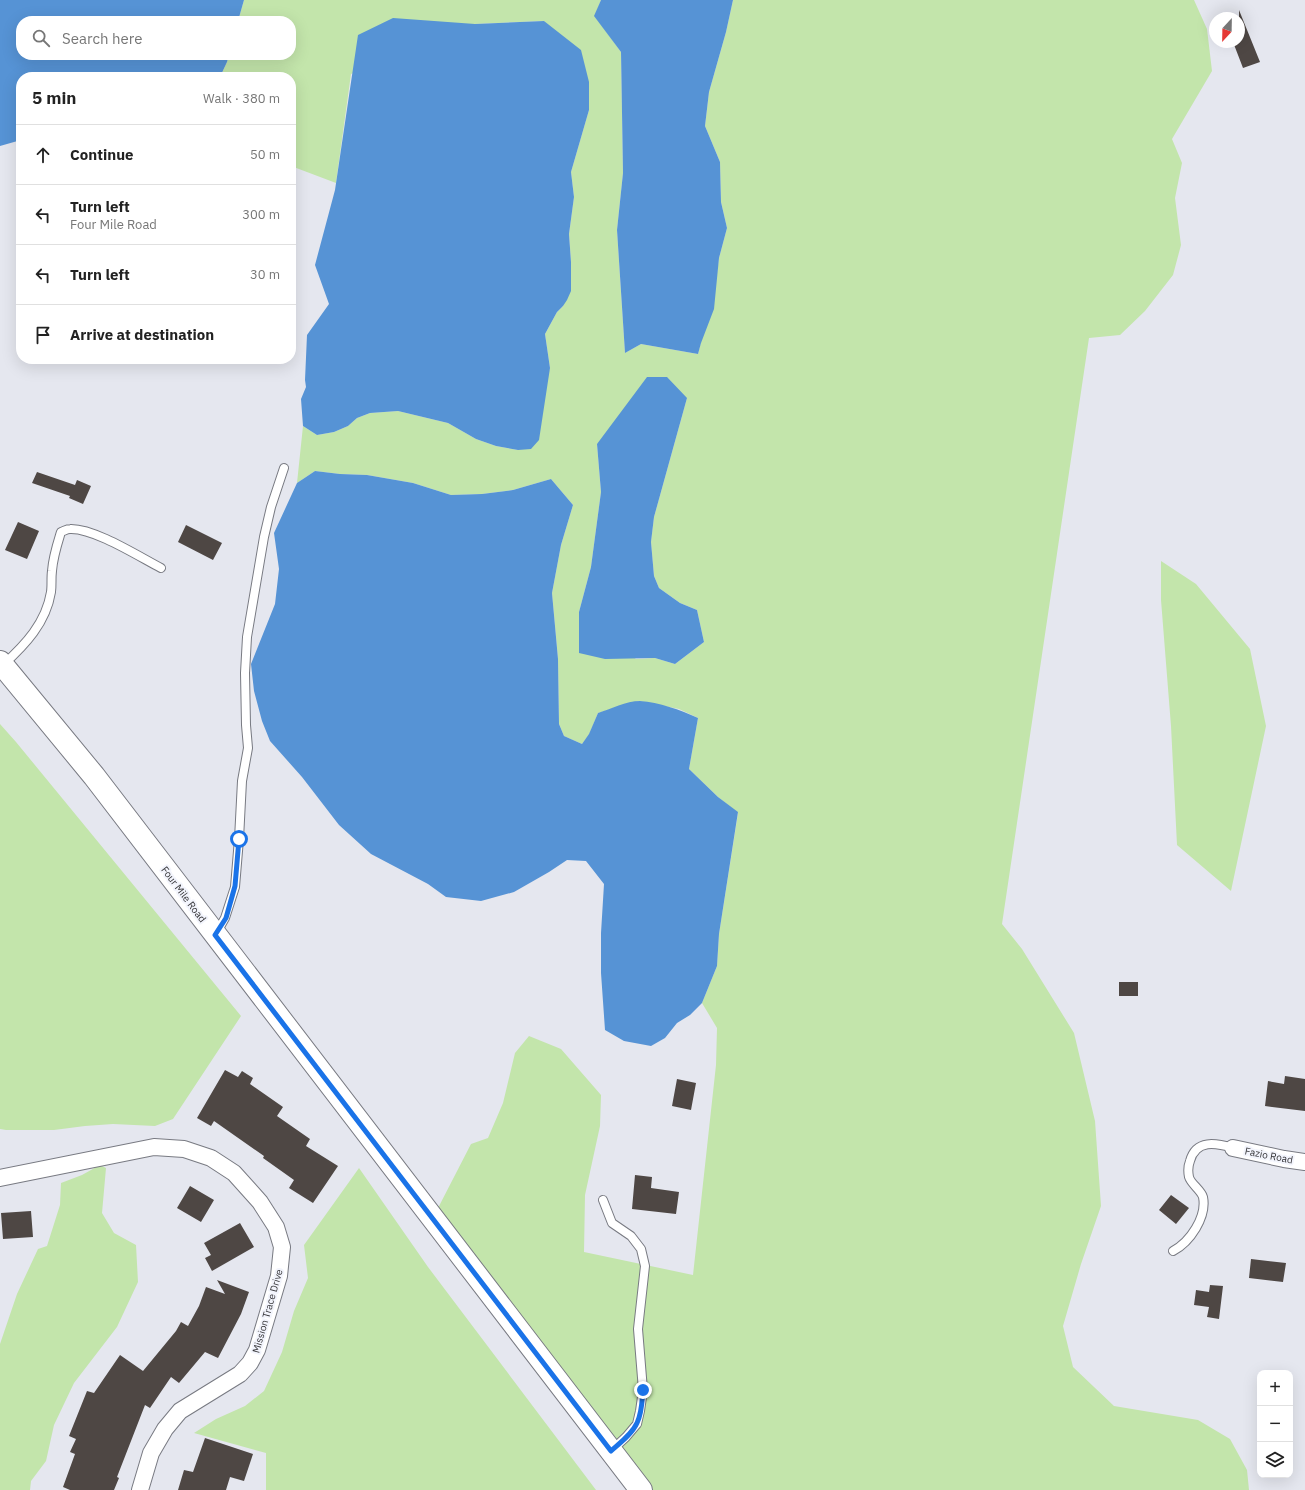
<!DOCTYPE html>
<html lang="en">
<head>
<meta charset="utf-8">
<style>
  :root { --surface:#fff; --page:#f6f6f6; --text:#222; --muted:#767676; --line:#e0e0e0 }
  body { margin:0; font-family:"IBM Plex Sans",sans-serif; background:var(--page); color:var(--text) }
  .controls { position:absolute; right:12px; bottom:12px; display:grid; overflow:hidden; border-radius:8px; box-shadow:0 4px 16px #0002 }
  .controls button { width:36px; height:36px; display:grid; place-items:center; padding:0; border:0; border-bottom:1px solid var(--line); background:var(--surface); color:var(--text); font:20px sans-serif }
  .compass { position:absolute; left:1209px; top:12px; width:36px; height:36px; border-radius:50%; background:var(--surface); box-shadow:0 4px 16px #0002; rotate:202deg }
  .stop { position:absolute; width:12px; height:12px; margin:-9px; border:3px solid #1a73e8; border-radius:50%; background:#fff }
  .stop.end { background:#1a73e8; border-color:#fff; box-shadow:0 1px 4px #0008 }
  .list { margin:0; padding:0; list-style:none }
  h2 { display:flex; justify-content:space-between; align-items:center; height:52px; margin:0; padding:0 16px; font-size:17px }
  h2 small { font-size:13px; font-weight:400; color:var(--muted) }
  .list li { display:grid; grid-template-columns:26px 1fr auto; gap:12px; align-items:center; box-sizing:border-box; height:60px; padding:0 16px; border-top:1px solid var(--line) }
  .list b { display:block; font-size:15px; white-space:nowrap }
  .list p { margin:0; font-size:13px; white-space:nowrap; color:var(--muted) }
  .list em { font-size:13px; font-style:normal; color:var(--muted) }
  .icon { flex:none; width:22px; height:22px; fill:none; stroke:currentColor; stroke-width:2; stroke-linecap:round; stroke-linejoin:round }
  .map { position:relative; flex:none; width:1305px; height:1490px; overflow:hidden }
  .search { position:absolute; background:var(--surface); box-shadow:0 4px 16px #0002; left:16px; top:16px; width:280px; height:44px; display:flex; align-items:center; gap:10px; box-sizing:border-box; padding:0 14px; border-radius:16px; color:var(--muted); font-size:15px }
  .panel { position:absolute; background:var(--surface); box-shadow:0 4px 16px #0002; left:16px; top:72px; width:280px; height:292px; border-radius:16px }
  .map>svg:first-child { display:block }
  .green { fill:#c3e5ab; fill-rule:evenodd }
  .water { fill:#5693d5 }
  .building { fill:#4e4744 }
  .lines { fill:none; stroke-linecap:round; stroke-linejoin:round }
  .service-casing { stroke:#787a82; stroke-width:10 }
  .minor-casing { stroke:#787a82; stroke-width:18 }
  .secondary-casing { stroke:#787a82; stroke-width:24 }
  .service { stroke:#fff; stroke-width:8 }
  .minor { stroke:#fff; stroke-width:16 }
  .secondary { stroke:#fff; stroke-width:22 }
  .route { stroke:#1a73e8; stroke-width:5 }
  .labels { text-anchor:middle; stroke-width:4; stroke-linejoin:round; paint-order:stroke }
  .street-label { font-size:10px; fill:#343437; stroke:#f2f4fc }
</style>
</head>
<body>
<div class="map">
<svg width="1305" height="1490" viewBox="0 0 1305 1490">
  <rect width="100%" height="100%" fill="#e5e7ef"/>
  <path class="green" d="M244,0H601L595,16L621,52L623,173L617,230L625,353L641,344L698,354L716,280L719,258L727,228L721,202L720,162L705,126L709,92L726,32L733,0H1194L1207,29L1212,71L1172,139L1182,163L1175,198L1181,245L1173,275L1145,311L1120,335L1089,338L1002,924L1022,949L1074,1033L1095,1121L1101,1206L1081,1264L1063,1326L1073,1367L1114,1406L1198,1420L1230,1439L1247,1470L1249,1490H651L437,1210L471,1144L488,1138L503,1103L515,1053L529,1036L561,1049L601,1095L600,1126L585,1195L584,1252L693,1275L716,1065L717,1028L702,1003L717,966L719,934L738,813L718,797L689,769L698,718L679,709L639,701L598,713L589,735L582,744L564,736L559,724L558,659L552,593L561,545L573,505L551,479L513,490L482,494L451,495L413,483L367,475L340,474L315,471L297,483L303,426L317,435L334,432L348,426L357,418L370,413L398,411L448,423L476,439L496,446L518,450L550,368L545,334L557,312L563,306L570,281L571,262L569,234L574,197L571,172L589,110L544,21L475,24L351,74L336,183L291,166V77H220L227,62L229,55H291V21H238ZM687,398L654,517L651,542L654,576L659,588L680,603L697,610L704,642L675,664L655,658L636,659L579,612L591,567L601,492L597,444Z
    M1161,561L1196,584L1250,649L1266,726L1231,891L1177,845L1171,726L1161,600Z
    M0,724L16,742L241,1016L173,1119L155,1126L113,1124L85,1126L54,1130H6L0,1129Z
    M100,1165L106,1168L102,1213L114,1233L136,1245L138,1282L117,1327L74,1383L54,1425L46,1461L31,1481L30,1490H0V1344L17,1294L38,1249L47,1246L60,1205L61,1183L82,1175Z
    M359,1168L428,1267L596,1490H266V1453L194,1433L216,1419L245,1406L264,1391L282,1352L294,1311L308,1278L304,1245Z"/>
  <path class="water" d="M0,0H244L238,21H21V55H229L227,62L220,77H21V140L0,146Z
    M601,0H733L726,32L709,92L705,126L720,162L721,202L727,228L719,258L714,309L701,343L698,354L641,344L625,353L617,230L623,173L621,52L594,16Z
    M393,18L475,24L544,21L581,50L589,82V110L571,172L574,197L569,234L571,262V291L567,300L563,306L557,312L545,334L550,368L539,440L531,449L518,450L496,446L476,439L448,423L398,411L370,413L357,418L348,426L334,432L317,435L303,426L301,399L306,387L305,380L307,335L329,304L315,265L335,190L358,35Z
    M647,377H667L687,398L654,517L651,542L654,576L659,588L680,603L697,610L704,642L675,664L655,658L605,659L579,653V612L591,567L601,492L597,444Z
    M315,471L340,474L367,475L413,483L451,495L482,494L513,490L551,479L573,505L561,545L552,593L558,659L559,724L564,736L582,744L589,734L598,713C611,709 626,701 640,701C659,702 680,710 698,718L689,769L718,797L738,812L719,934L717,966L702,1003L690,1015L677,1023L665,1038L651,1046L624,1041L605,1030L601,973V933L604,884L586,861L567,860L549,872L514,892L481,901L446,897L428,884L371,854L339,825L302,777L270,741L262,721L254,691L251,664L275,604L279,569L274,533L297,483Z"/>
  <path class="building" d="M1239,10L1260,62L1243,68L1233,42H1239Z
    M37,472L75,485L77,480L91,486L83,504L69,498L70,496L32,483Z
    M18,522L39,531L27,559L5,550Z
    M186,525L222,543L213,560L178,542Z
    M1119,982H1138V996H1119Z
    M225,1070L238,1077L242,1071L253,1078L250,1084L283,1107L277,1116L310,1139L306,1146L338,1166L313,1203L289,1188L294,1180L263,1158L264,1156L214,1121L211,1126L197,1118Z
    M1285,1076L1305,1079V1111L1265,1106L1268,1081L1284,1084Z
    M677,1079L696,1083L691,1110L672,1106Z
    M635,1175L652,1177L651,1188L679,1192L676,1214L632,1209Z
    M190,1186L214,1200L201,1222L177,1208Z
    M1171,1195L1189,1208L1176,1224L1159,1210Z
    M31,1211L33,1237L3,1239L1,1213Z
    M240,1223L254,1247L212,1271L205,1258L211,1255L204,1243Z
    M1251,1259L1286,1263L1283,1282L1249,1278Z
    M217,1280L249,1292L241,1314L218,1358L205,1352L179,1383L171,1377L150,1408L145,1405L117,1477L119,1478L114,1490H70L63,1487L75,1454L70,1452L76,1439L69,1436L87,1391L94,1393L120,1355L143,1371L176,1331L181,1322L188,1326L199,1306L206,1287L225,1294Z
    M1210,1285L1223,1286L1219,1319L1207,1317L1209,1307L1194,1305L1196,1290L1209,1292Z
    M205,1438L253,1454L244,1481L230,1477L226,1490H178L184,1470L193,1472Z"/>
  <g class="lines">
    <g class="service-casing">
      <path id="service" d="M3,665C25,645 46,623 51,592C52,585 51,578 52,571C53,557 57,545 61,532C64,531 67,529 70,529C94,528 138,556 161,568
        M217,932L225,918L235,887L239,839L242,781L248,748L246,725L245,673L247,637L264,537L271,507L284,468
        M603,1200L612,1223L631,1236L641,1249L645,1266L638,1329L643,1390L640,1411L637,1424L626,1437L612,1450
        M1173,1251C1190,1242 1207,1217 1203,1197C1201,1190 1191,1184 1189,1177C1188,1172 1188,1166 1190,1161C1196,1139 1216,1143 1233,1148"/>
    </g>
    <g class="minor-casing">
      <path id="minor" d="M1233,1148L1284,1159L1305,1162
        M0,1178L154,1147L184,1149L211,1158L234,1173L260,1202L276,1227L282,1247L279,1276L257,1350L250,1363L240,1374L180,1411L165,1429L151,1453L140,1490"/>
    </g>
    <g class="secondary-casing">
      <path id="secondary" d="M0,662L94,776L641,1490"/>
    </g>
    <use href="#service" class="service"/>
    <use href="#minor" class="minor"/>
    <use href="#secondary" class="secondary"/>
  </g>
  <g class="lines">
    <path class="route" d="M239,839L235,886L226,918L215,935L611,1451C620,1443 632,1434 637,1423C642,1413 642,1401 643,1390"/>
  </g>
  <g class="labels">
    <g class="street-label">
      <text transform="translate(184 894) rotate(53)" y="4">Four Mile Road</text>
      <text transform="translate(1269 1155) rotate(11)" y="4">Fazio Road</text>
      <text transform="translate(267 1311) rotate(-74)" y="4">Mission Trace Drive</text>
    </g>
  </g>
</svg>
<div class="controls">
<button>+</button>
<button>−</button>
<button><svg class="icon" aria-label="layers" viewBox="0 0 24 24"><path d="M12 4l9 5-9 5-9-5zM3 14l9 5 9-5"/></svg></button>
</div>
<svg class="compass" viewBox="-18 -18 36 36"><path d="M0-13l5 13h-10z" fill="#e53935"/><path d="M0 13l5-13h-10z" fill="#767676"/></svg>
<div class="stop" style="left:239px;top:839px"></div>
<div class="stop end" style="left:643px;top:1390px"></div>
<div class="search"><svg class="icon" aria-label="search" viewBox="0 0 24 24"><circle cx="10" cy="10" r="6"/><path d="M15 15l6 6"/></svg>Search here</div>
<section class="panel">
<h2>5 min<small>Walk · 380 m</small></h2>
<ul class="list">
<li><svg class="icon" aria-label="ahead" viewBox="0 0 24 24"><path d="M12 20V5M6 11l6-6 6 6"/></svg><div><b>Continue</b></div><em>50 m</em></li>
<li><svg class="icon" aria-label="left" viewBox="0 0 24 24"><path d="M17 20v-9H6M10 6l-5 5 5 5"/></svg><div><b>Turn left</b><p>Four Mile Road</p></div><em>300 m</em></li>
<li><svg class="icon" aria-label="left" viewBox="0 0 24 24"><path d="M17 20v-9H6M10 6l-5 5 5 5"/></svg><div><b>Turn left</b></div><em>30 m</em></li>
<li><svg class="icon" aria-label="arrive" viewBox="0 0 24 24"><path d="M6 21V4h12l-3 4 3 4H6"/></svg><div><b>Arrive at destination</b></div></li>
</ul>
</section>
</div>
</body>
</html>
